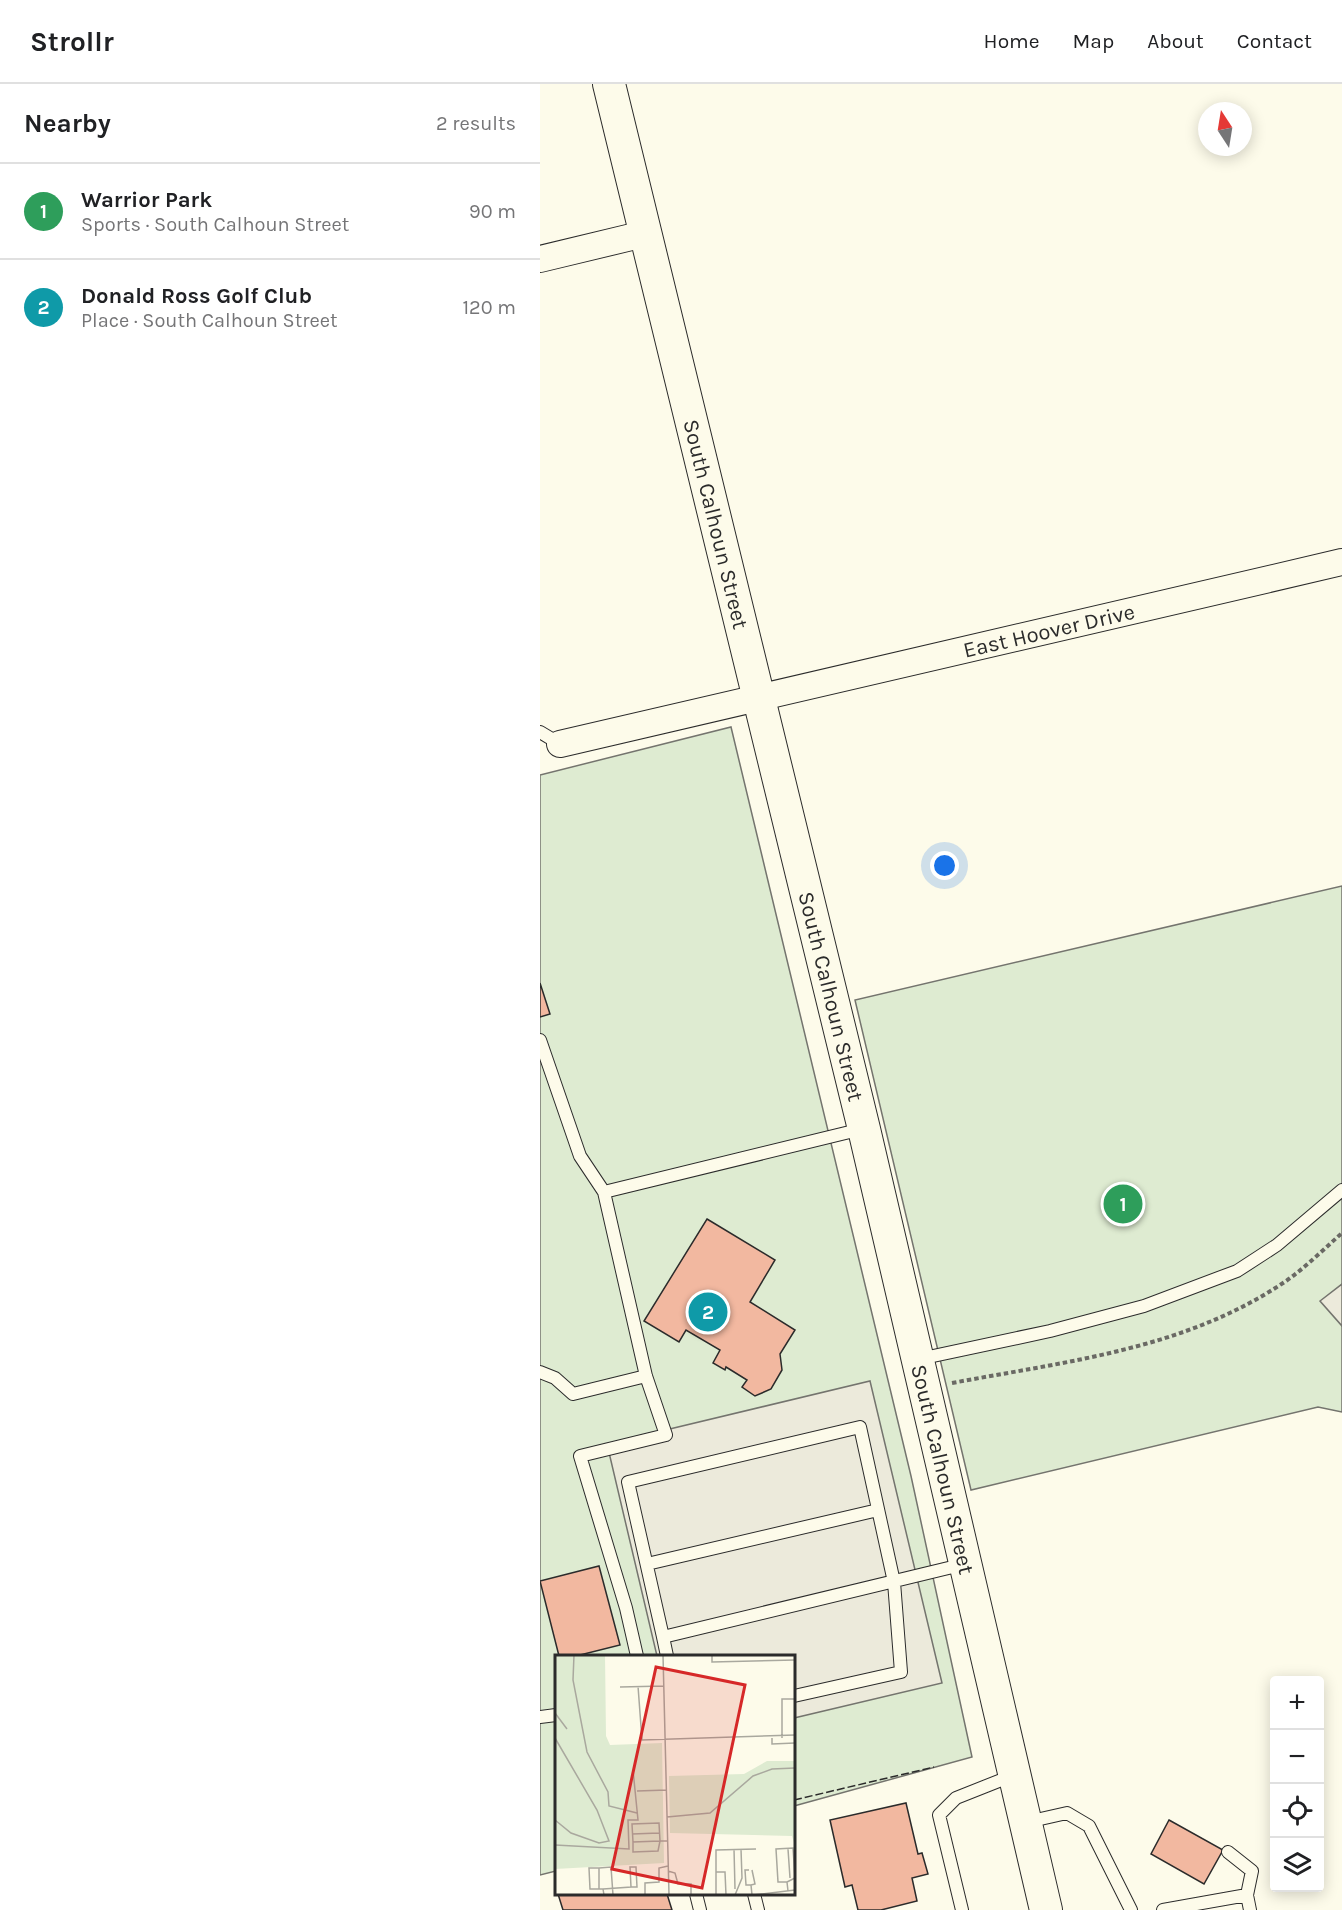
<!DOCTYPE html>
<html lang="en">
<head>
<meta charset="utf-8">
<style>
  :root { --surface:#fff; --page:#f6f6f6; --text:#202124; --muted:#757577; --line:#e0e0e0; --accent:#1a73e8 }
  body { margin:0; font-family:Karla,sans-serif; background:var(--page); color:var(--text) }
  .controls { position:absolute; right:18px; bottom:18px; display:grid; overflow:hidden; border-radius:6px; box-shadow:0 3px 15px #0003 }
  .controls button { width:54px; height:54px; display:grid; place-items:center; padding:0; border:0; border-bottom:2px solid var(--line); background:var(--surface); color:var(--text); font:30px sans-serif }
  .compass { position:absolute; left:658px; top:18px; width:54px; height:54px; border-radius:50%; background:var(--surface); box-shadow:0 3px 15px #0003; rotate:348deg }
  .you { position:absolute; left:405px; top:782px; width:21px; height:21px; margin:-15px; border:4px solid #fff; border-radius:50%; background:#1a73e8; box-shadow:0 0 0 9px #1a73e833 }
  .badge { display:grid; place-items:center; width:39px; height:39px; border-radius:50%; background:var(--accent); color:#fff; font-size:20px; font-weight:700 }
  .pin { position:absolute; translate:-50% -50%; border:3px solid #fff; box-shadow:0 2px 6px #0006 }
  .list { margin:0; padding:0; list-style:none }
  h2 { display:flex; justify-content:space-between; align-items:center; height:78px; margin:0; padding:0 24px; font-size:26px }
  h2 small { font-size:20px; font-weight:400; color:var(--muted) }
  .list li { display:grid; grid-template-columns:39px 1fr auto; gap:18px; align-items:center; box-sizing:border-box; height:96px; padding:0 24px; border-top:2px solid var(--line) }
  .list b { display:block; font-size:22px; white-space:nowrap }
  .list p { margin:0; font-size:20px; white-space:nowrap; color:var(--muted) }
  .list em { font-size:20px; font-style:normal; color:var(--muted) }
  .icon { flex:none; width:33px; height:33px; fill:none; stroke:currentColor; stroke-width:2; stroke-linecap:round; stroke-linejoin:round }
  .map { position:relative; flex:none; width:802px; height:1826px; overflow:hidden }
  header { display:flex; align-items:center; gap:36px; box-sizing:border-box; height:84px; padding:0 30px; background:var(--surface); border-bottom:2px solid var(--line) }
  header strong { font-size:28px }
  nav { display:flex; gap:33px; margin-inline-start:auto; font-size:21px }
  main { display:flex }
  aside { flex:1; background:var(--surface) }
  .map>svg:first-child { display:block }
  .green { fill:#deebd1; stroke:#74746e; stroke-width:1.5 }
  .parking { fill:#eceadb; stroke:#74746e; stroke-width:1.5 }
  .building { fill:#f2b8a0; stroke:#2b2b2b; stroke-width:1.5 }
  .lines { fill:none; stroke-linecap:round; stroke-linejoin:round }
  .service-casing { stroke:#2b2b2b; stroke-width:14 }
  .minor-casing { stroke:#2b2b2b; stroke-width:28 }
  .tertiary-casing { stroke:#2b2b2b; stroke-width:34 }
  .path { stroke:#6a6964; stroke-width:4; stroke-dasharray:4.5 3; stroke-linecap:butt }
  .service { stroke:#fdfbea; stroke-width:12 }
  .minor { stroke:#fdfbea; stroke-width:26 }
  .tertiary { stroke:#fdfbea; stroke-width:32 }
  .fence { stroke:#2b2b2b; stroke-width:1.5; stroke-dasharray:8 3; stroke-linecap:butt }
  .labels { text-anchor:middle; stroke-width:4.5; stroke-linejoin:round; paint-order:stroke }
  .street-label { font-size:22px; fill:#2b2b2b; stroke:#fdfbea }
  .inset-road { fill:none; stroke:#a9a89e; stroke-width:1.5 }
  .view { fill:#d62828; fill-opacity:0.15; stroke:#d62828; stroke-width:3 }
  .inset-edge { fill:none; stroke:#2b2b2b; stroke-width:3 }
</style>
</head>
<body>
<header>
<strong>Strollr</strong>
<nav><a>Home</a><a>Map</a><a>About</a><a>Contact</a></nav>
</header>
<main>
<aside>
<h2>Nearby<small>2 results</small></h2>
<ul class="list">
<li><span class="badge" style="background:#2e9e5b">1</span><div><b>Warrior Park</b><p>Sports · South Calhoun Street</p></div><em>90 m</em></li>
<li><span class="badge" style="background:#0f9aa8">2</span><div><b>Donald Ross Golf Club</b><p>Place · South Calhoun Street</p></div><em>120 m</em></li>
</ul>
</aside>
<div class="map">
<svg width="802" height="1826" viewBox="0 0 802 1826">
  <rect width="100%" height="100%" fill="#fdfbea"/>
  <path class="green" d="M191,643L371,1392L432,1673L254,1722V1572H16V1787L0,1791V691Z
    M802,802V1328L778,1323L431,1406L315,916Z"/>
  <path class="parking" d="M802,1200V1242L780,1217Z
    M330,1297L402,1599L254,1634V1572H117L67,1360Z"/>
  <path class="building" d="M0,899L10,930L0,933Z
    M167,1135L235,1176L210,1218L255,1246L240,1270L242,1286L231,1305L215,1312L202,1303L207,1296L186,1283L185,1286L173,1279L180,1266L146,1246L139,1258L104,1237Z
    M59,1482L80,1561L36,1572H19L0,1497Z
    M366,1719L378,1770L382,1769L388,1790L372,1794L377,1817L341,1826H318L312,1801L305,1803L290,1736Z
    M629,1736L683,1766L664,1800L611,1770Z
    M18,1810H127L132,1826H23Z"/>
  <g class="lines">
    <g class="service-casing">
      <path id="service" d="M0,648L20,660
        M0,956L40,1072L64,1108L106,1292L126,1351L40,1372L86,1524L97,1572
        M64,1108L322,1045
        M379,1275L510,1247L604,1222L697,1187L737,1161L802,1106
        M0,1288L15,1294L33,1310L106,1292
        M107,1480L338,1426
        M123,1553L88,1398L320,1343L354,1498L361,1588L254,1612
        M127,1572L123,1553L425,1480
        M0,1633L16,1631
        M487,1738L527,1729L549,1742L591,1826
        M688,1768L712,1787L707,1811
        M156,1810L160,1826
        M214,1810L218,1826
        M422,1826L399,1731L416,1714L474,1691
        M623,1826L707,1811L710,1826"/>
    </g>
    <g class="minor-casing">
      <g id="minor">
        <path d="M0,175L104,150"/>
        <path id="s1" d="M20,660L802,478"/>
      </g>
    </g>
    <g class="tertiary-casing">
      <g id="tertiary">
        <path id="s2" d="M69,0L324,1045L506,1826"/>
      </g>
    </g>
    <path class="path" d="M412,1299C529,1277 646,1265 746,1197C766,1183 784,1165 802,1149"/>
    <use href="#service" class="service"/>
    <use href="#minor" class="minor"/>
    <use href="#tertiary" class="tertiary"/>
    <path class="fence" d="M254,1716L394,1683"/>
  </g>
  <g class="labels">
    <g class="street-label">
      <text dy="8" stroke="none"><textPath href="#s2" startOffset="453">South Calhoun Street</textPath></text>
      <text dy="8" stroke="none"><textPath href="#s1" startOffset="502">East Hoover Drive</textPath></text>
      <text dy="8" stroke="none"><textPath href="#s2" startOffset="939">South Calhoun Street</textPath></text>
      <text dy="8" stroke="none"><textPath href="#s2" startOffset="1425">South Calhoun Street</textPath></text>
    </g>
  </g>
  <g transform="translate(15 1571)">
    <rect width="240" height="240" fill="#fdfbea"/>
    <path d="M0,0H50L51,81L55,90L107,88L109,208L0,214ZM212,106H240V191L237,181L115,178L114,121L189,119Z" fill="#deebd1"/>
    <path class="inset-road" d="M19,0L18,25L32,97L53,137L54,151L82,158M108,0L114,240M157,0V7L240,5M83,31L87,85L240,80M65,32L109,31M0,58L12,74M0,83L42,155L54,186L44,188L16,178L0,165M217,83V89L240,88M227,83V44H240M82,136L112,135M112,162L155,158L198,121L217,114L240,113M77,179L104,178M78,187L77,169L104,168L105,186L103,196L78,197V187L105,186H113M0,190L74,194L73,165H83L78,115M179,194L180,234M233,194L235,223M44,213L56,212L58,240M194,215H190L191,230H196L197,240M113,216L120,218L123,229H136V240M161,217V195L201,194M232,227H223L221,194L238,193L240,223L232,227L233,236M196,230L200,229L197,215M44,234H35L34,213H44V234H48L49,240M48,234L76,232L75,212H81L82,232H76M90,240V228L104,227V213L113,211M161,240V217H170L171,240M180,240L187,223L186,194M198,240L240,235"/>
    <path class="view" d="M101,12L190,30L147,233L57,214Z"/>
    <rect width="240" height="240" class="inset-edge"/>
  </g>
</svg>
<div class="controls">
<button>+</button>
<button>−</button>
<button><svg class="icon" aria-label="locate" viewBox="0 0 24 24"><circle cx="12" cy="12" r="6"/><path d="M12 2v4M12 18v4M2 12h4M18 12h4"/></svg></button>
<button><svg class="icon" aria-label="layers" viewBox="0 0 24 24"><path d="M12 4l9 5-9 5-9-5zM3 14l9 5 9-5"/></svg></button>
</div>
<svg class="compass" viewBox="-18 -18 36 36"><path d="M0-13l5 13h-10z" fill="#e53935"/><path d="M0 13l5-13h-10z" fill="#757577"/></svg>
<div class="you"></div>
<div class="pin badge" style="left:583px;top:1120px;background:#2e9e5b">1</div>
<div class="pin badge" style="left:168px;top:1228px;background:#0f9aa8">2</div>
</div>
</main>
</body>
</html>
